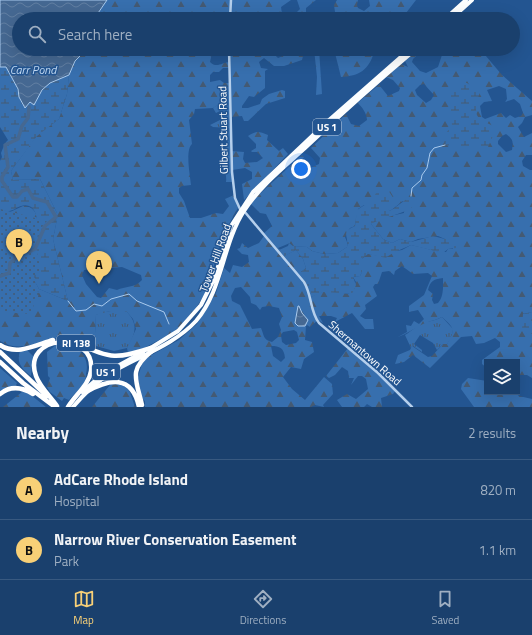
<!DOCTYPE html>
<html lang="en">
<head>
<meta charset="utf-8">
<style>
  :root { --surface:#1a406d; --page:#234772; --text:#f1f3f6; --muted:#9fafc2; --line:#385980; --accent:#f8d077 }
  body { margin:0; font-family:"Titillium Web",sans-serif; background:var(--page); color:var(--text) }
  .controls { position:absolute; right:12px; bottom:12px; display:grid; overflow:hidden; border-radius:0px; box-shadow:0 4px 16px #0002 }
  .controls button { width:36px; height:36px; display:grid; place-items:center; padding:0; border:0; border-bottom:1px solid var(--line); background:var(--surface); color:var(--text); font:20px sans-serif }
  .you { position:absolute; left:301px; top:169px; width:14px; height:14px; margin:-10px; border:3px solid #fff; border-radius:50%; background:#1a73e8; box-shadow:0 0 0 6px #1a73e833 }
  .badge { display:grid; place-items:center; width:26px; height:26px; border-radius:50%; background:var(--accent); color:#111; font-size:13px; font-weight:700 }
  .pin { position:absolute; translate:-50% -33px; filter:drop-shadow(0 1px 2px #0008) }
  .pin::after { content:''; position:absolute; top:21px; width:14px; height:12px; background:inherit; clip-path:polygon(0 0,100% 0,50% 100%) }
  .list { margin:0; padding:0; list-style:none }
  h2 { display:flex; justify-content:space-between; align-items:center; height:52px; margin:0; padding:0 16px; font-size:17px }
  h2 small { font-size:13px; font-weight:400; color:var(--muted) }
  .list li { display:grid; grid-template-columns:26px 1fr auto; gap:12px; align-items:center; box-sizing:border-box; height:60px; padding:0 16px; border-top:1px solid var(--line) }
  .list b { display:block; font-size:15px; white-space:nowrap }
  .list p { margin:0; font-size:13px; white-space:nowrap; color:var(--muted) }
  .list em { font-size:13px; font-style:normal; color:var(--muted) }
  .icon { flex:none; width:22px; height:22px; fill:none; stroke:currentColor; stroke-width:2; stroke-linecap:round; stroke-linejoin:round }
  .map { position:relative; flex:none; width:532px; height:407px; overflow:hidden }
  .search { position:absolute; background:var(--surface); box-shadow:0 4px 16px #0002; left:12px; right:12px; top:12px; height:44px; display:flex; align-items:center; gap:10px; box-sizing:border-box; padding:0 14px; border-radius:22px; color:var(--muted); font-size:15px }
  .sheet { height:172px; background:var(--surface) }
  nav { display:flex; justify-content:space-around; align-items:center; box-sizing:border-box; height:56px; border-top:1px solid var(--line); background:var(--surface); font-size:11px; color:var(--muted) }
  nav a { display:grid; justify-items:center; gap:2px }
  nav .on { color:var(--accent) }
  .map>svg:first-child { display:block }
  .grass { fill:url(#grass-tufts) }
  .forest { fill:url(#forest-firs); fill-rule:evenodd }
  .wetland { fill:url(#wetland-marsh) }
  .park { fill:url(#park-dots) }
  .water { fill:url(#water-waves); stroke:#a9caed }
  .lines { fill:none; stroke-linecap:round; stroke-linejoin:round }
  .stream { stroke:#a9caed; stroke-width:1 }
  .river { stroke:#456892; stroke-width:3.5 }
  .tertiary { stroke:#b5cfec; stroke-width:2.5 }
  .trunk { stroke:#fcfeff; stroke-width:4 }
  .motorway { stroke:#fff; stroke-width:4.5 }
  .labels { text-anchor:middle; stroke-width:3; stroke-linejoin:round; paint-order:stroke }
  .shield { fill:#235591; stroke:#bdccde; stroke-width:1 }
  .shield-label { font-size:10px; font-weight:bold; fill:#fff }
  .street-label { font-size:11px; fill:#fff; stroke:#235591 }
  .water-label { font-size:12px; font-style:italic; fill:#c1d9f3; stroke:#235591 }
</style>
</head>
<body>
<div class="map">
<svg width="532" height="407" viewBox="0 0 532 407">
  <defs>
    <pattern id="grass-tufts" width="24" height="20" patternUnits="userSpaceOnUse"><rect width="24" height="20" fill="#376fae"/><path d="M3 7l-1-3M5 7V3M7 7l1-3M15 17l-1-3M17 17v-4M19 17l1-3" fill="none" stroke="#445a73"/></pattern>
    <pattern id="forest-firs" width="22" height="20" patternUnits="userSpaceOnUse"><rect width="22" height="20" fill="#376fae"/><path d="M5 1l3.5 6h-7zM16 11l3.5 6h-7z" fill="#445a73"/></pattern>
    <pattern id="wetland-marsh" width="20" height="14" patternUnits="userSpaceOnUse"><rect width="20" height="14" fill="#376fae"/><path d="M1 5h8M5 5V1M11 12h8M15 12V8" fill="none" stroke="#445a73"/></pattern>
    <pattern id="park-dots" width="8" height="8" patternUnits="userSpaceOnUse"><rect width="8" height="8" fill="#376fae"/><path d="M2 2h.1M6 6h.1" fill="none" stroke="#445a73" stroke-width="1.8" stroke-linecap="round"/></pattern>
    <pattern id="water-waves" width="16" height="10" patternUnits="userSpaceOnUse"><rect width="16" height="10" fill="#456892"/><path d="M0 5q4-4 8 0t8 0" fill="none" stroke="#617fa2"/></pattern>
  </defs>
  <rect width="100%" height="100%" fill="#235591"/>
  <path class="grass" d="M230,96L229,128L213,127L210,125L220,120L226,112L220,111L216,113L213,108Z
    M120,310L127,312C139,325 135,334 127,348L114,351L96,346L95,334L96,315L102,312Z
    M442,317L453,329L452,337L447,344H443L437,350L433,343L420,335L414,344L422,350V352L413,346L411,348L405,335C412,331 418,324 426,322C432,321 436,320 442,317Z"/>
  <path class="forest" d="M107,0H291L281,7L282,14H274L272,19H94Z
    M297,0H316L306,8V12L303,14L306,19L296,18V13L300,9Z
    M337,0H358L357,5L358,8L364,11L370,6L369,0H416L406,13L408,19H336L334,5Z
    M87,49H254L257,52L262,49H276L275,55L278,58L288,54L289,49H311L308,56H303L302,60L284,66H274L264,58L259,62L261,68L268,69L265,71V88L254,97L249,96L242,106V108H248L260,104L262,99L269,94L282,90L285,91V98L266,104L248,121H244L242,116L231,117L230,97L213,108L195,109L194,114L189,120L192,144C185,150 190,175 191,185L182,186L179,188V193L184,201L190,218H201L216,213L223,214L229,206L225,199L234,195L239,206L224,233L205,294L195,309L179,327L172,333L144,348L128,353L127,348L136,329L133,319L127,312L109,311L96,315L95,334L96,344L93,348C82,347 73,338 61,337C39,340 21,354 0,341V297L29,277L33,278L39,289L68,301L53,239L57,219V213L40,179L13,180L11,171L37,135L59,119L67,94L69,75L75,61ZM212,53L229,54L230,62C222,62 217,69 210,62ZM223,68H230V83H224L220,80L210,82V75L213,72H219ZM122,267L141,275L142,280C135,288 125,286 117,290L109,288L101,298L97,297L86,284L82,275L84,270Z
    M314,49H319L322,94L316,95L317,77Z
    M334,49H384L382,52H374C369,70 359,76 341,77Z
    M457,49H480L502,75L532,101V115L525,117L522,123L518,127L524,137L532,133V155H526L522,161L523,166L530,170H532V312L523,314L527,334H532V378L527,375H517V362H487V368L482,364V360L500,347V342L495,338L484,343L476,344L472,336L461,337L430,368L413,355L404,362L395,364L398,355L410,350L412,346L428,357L432,356L443,344H447C456,329 454,328 442,317C434,321 428,321 421,325C413,329 406,334 398,337L407,332L406,325L411,326L414,321L419,324L424,319L418,310L409,312V306L424,295L432,276L428,273L413,274L402,266L395,271L394,275L389,271L382,272L378,284H375L373,287L377,296L365,305L366,309L360,316L365,319H373L374,329H365L352,313L335,322L337,318L331,316H319L323,323L318,320L310,327L307,325L306,326L305,340L312,342L314,352L304,359L301,369L291,367L283,377L292,389L305,400L324,377L332,384L333,394L323,405L324,407L315,405L311,407H145V401L141,398L138,377L142,364L148,357L179,340L197,324L216,293L224,268L230,273L233,265L242,267L249,262L248,255L242,254L237,249L240,248L242,243L248,248L259,243L264,236L263,234L272,226L266,214L260,213L250,203L302,155L304,157L301,161L302,165L308,169L319,164L320,158L311,148L346,114L351,124L359,126L367,120C367,114 362,106 357,103L355,105L380,84V86L388,96L399,91L400,88L393,80L386,77L401,64L408,67L405,61L418,50L420,52L413,59L412,62L420,71L426,73L438,67L443,52L453,54ZM424,84L434,95L431,100L426,103L417,95L415,90L420,85ZM499,86L506,89L507,99L505,102L514,99L520,104L523,113L521,116L515,118L510,115L506,118L501,113L485,119L482,117L480,106L484,102L492,101L487,90ZM506,134C514,140 513,142 512,150L506,152L498,144V141L502,136ZM372,200L390,211L403,201L404,213L376,219L371,224L383,239L392,243L400,239L411,242L418,239L438,236L445,239H453V249H448L446,252C434,252 423,247 411,245L402,250L391,252L387,257L368,254L362,259V272L360,276L353,277L356,282L349,294C346,293 326,291 323,292C319,292 315,295 311,297L301,272L306,268L303,259L296,250L286,255L278,248L290,243L293,246L307,247L312,251L324,254L338,253L347,247V242L345,237L350,228L355,226L358,209L364,205H368ZM443,278C443,287 444,296 438,303L434,304L432,300L433,294L428,290C430,281 434,279 443,278ZM241,287L250,297L251,303L256,305L260,310L262,307L269,306L279,308L282,317L279,324L281,330L278,337L272,342C263,340 264,335 261,328L252,329L240,305L232,301L231,296L235,288ZM294,330L297,332L299,340L296,343L286,345L282,342L281,335L283,332ZM271,346C280,346 284,348 285,358L281,362L273,356Z
    M230,123L231,151L244,152L243,159L245,163L257,162L263,158L257,152H252L251,151L256,148V144L248,136C257,130 259,132 268,135L267,140L279,151L283,148L288,154L244,200L242,184L252,179V172L245,168L232,170L233,182H226C227,176 224,170 225,163C226,151 227,136 230,123Z
    M23,206C35,206 38,215 37,226L10,212Z
    M56,345C74,344 91,353 86,374C86,377 85,381 84,383C82,387 73,395 69,400L64,398L62,401L50,392L47,387L50,378L48,376L47,352Z
    M348,348L364,360L396,390L393,394L381,398L382,407H372L367,404L364,407H342L337,400L347,394L356,399L368,389L366,379L362,376H358L351,385L354,378H349L348,371L342,367L335,375L329,378L326,376Z
    M26,349L33,356L31,376C22,369 16,363 20,351Z
    M0,368L17,383L16,385L0,391Z
    M468,378L487,381V392H513L519,396L532,399V407H474L461,389L462,384Z
    M121,384L129,390L135,407H92L110,385Z
    M22,392H27L46,407H3Z"/>
  <path class="wetland" d="M4,66C17,75 16,95 24,107H26L50,83L69,75L67,94L59,119L37,136L11,171L13,180L40,179L57,213V219L53,239L68,301L39,289L33,278L17,273L37,226C38,216 34,202 21,206C17,207 13,211 9,211C7,212 3,210 0,209V161L2,157L1,153L5,143L8,140L0,127V67Z
    M456,83H467L480,92C472,116 475,119 497,127L488,147H458L445,145L443,136L452,126L450,95Z
    M388,190L394,199L387,208L390,211L411,196L413,197L414,206C401,215 384,217 371,224L383,239L392,243L400,239L411,242L433,236L445,239H453L457,244L456,248L448,249L443,253L411,245C401,250 394,251 386,258L368,254L362,259V272L360,276L353,277L356,285L352,294L323,292L311,297L298,274L306,268L303,259L296,250L283,257L277,249L279,250L288,246L289,243L293,246L307,247L312,251L324,254L338,253L347,247C349,235 340,233 355,226L357,210L366,204H368L377,192Z
    M532,312V334H527L522,329L523,314Z"/>
  <path class="park" d="M0,209L47,221L43,225L40,233H38L37,238H34L40,267L38,274L32,276L35,278L36,291L39,292L38,297H35L32,314L0,312Z"/>
  <path class="water" d="M0,0H107L94,19H19V49H87L75,61L69,75L50,83L42,90L34,105L30,102L25,108L19,97L18,89L6,67H0Z
    M298,306H299L302,313L308,320L305,326H298L295,323Z"/>
  <g class="lines">
    <path class="stream" d="M411,196L412,188L421,180L422,175L427,168L430,153L434,148L445,145
      M68,301L76,311L86,310L94,304L102,306L111,299L129,294L137,301L164,312L169,324"/>
    <path class="river" d="M0,276L9,273L10,263L15,259L16,250L19,248L29,252L35,249L45,226L56,217L47,202L33,198L28,189L22,191L17,197H13L2,181V177L8,167L5,145L18,139L22,126L28,118L29,107"/>
    <path class="tertiary" d="M230,19L231,0
      M229,49L232,172L235,198L240,209
      M244,211L304,282C312,295 310,312 319,323L378,373L412,407"/>
    <path class="trunk" d="M445,19L466,0
      M451,19L472,0
      M149,349L178,331L201,305L214,279L231,226L253,192L328,121L410,49
      M82,392L103,374L143,352
      M73,407C83,395 93,385 106,376C135,357 172,347 196,321C223,289 222,245 244,211C260,186 284,167 305,148C341,114 378,81 416,49"/>
    <path class="motorway" d="M79,344C110,359 118,359 151,348
      M0,345C17,356 36,345 53,340
      M0,352L47,396
      M0,362L23,383L55,407
      M86,392C109,379 132,374 139,407
      M0,394C11,385 22,387 33,394
      M142,405C136,379 128,370 152,351
      M57,406C50,396 40,387 36,376C21,334 96,330 91,371C89,385 75,395 68,407"/>
  </g>
  <g class="labels">
    <g class="shield">
      <rect x="313" y="119" width="28" height="16" rx="3"/>
      <rect x="57" y="335" width="38" height="16" rx="3"/>
      <rect x="92" y="364" width="28" height="16" rx="3"/>
    </g>
    <g class="shield-label">
      <text x="327" y="131">US 1</text>
      <text x="76" y="347">RI 138</text>
      <text x="106" y="376">US 1</text>
    </g>
    <g class="street-label">
      <text transform="translate(223 130) rotate(-91)" y="4">Gilbert Stuart Road</text>
      <text transform="translate(215 258) rotate(-70)" y="4">Tower Hill Road</text>
      <text transform="translate(365 353) rotate(41)" y="4">Shermantown Road</text>
    </g>
    <g class="water-label">
      <text x="33" y="74">Carr Pond</text>
    </g>
  </g>
</svg>
<div class="controls">
<button><svg class="icon" aria-label="layers" viewBox="0 0 24 24"><path d="M12 4l9 5-9 5-9-5zM3 14l9 5 9-5"/></svg></button>
</div>
<div class="you"></div>
<div class="pin badge" style="left:99px;top:284px">A</div>
<div class="pin badge" style="left:19px;top:262px">B</div>
<div class="search"><svg class="icon" aria-label="search" viewBox="0 0 24 24"><circle cx="10" cy="10" r="6"/><path d="M15 15l6 6"/></svg>Search here</div>
</div>
<section class="sheet">
<h2>Nearby<small>2 results</small></h2>
<ul class="list">
<li><span class="badge">A</span><div><b>AdCare Rhode Island</b><p>Hospital</p></div><em>820 m</em></li>
<li><span class="badge">B</span><div><b>Narrow River Conservation Easement</b><p>Park</p></div><em>1.1 km</em></li>
</ul>
</section>
<nav>
<a class="on"><svg class="icon" aria-label="map" viewBox="0 0 24 24"><path d="M3 6l6-2 6 2 6-2v14l-6 2-6-2-6 2zM9 4v14M15 6v14"/></svg>Map</a>
<a><svg class="icon" aria-label="directions" viewBox="0 0 24 24"><path d="M12 3l9 9-9 9-9-9zM9 14v-3h6M13 9l2 2-2 2"/></svg>Directions</a>
<a><svg class="icon" aria-label="saved" viewBox="0 0 24 24"><path d="M7 4h10v16l-5-4-5 4z"/></svg>Saved</a>
</nav>
</body>
</html>
